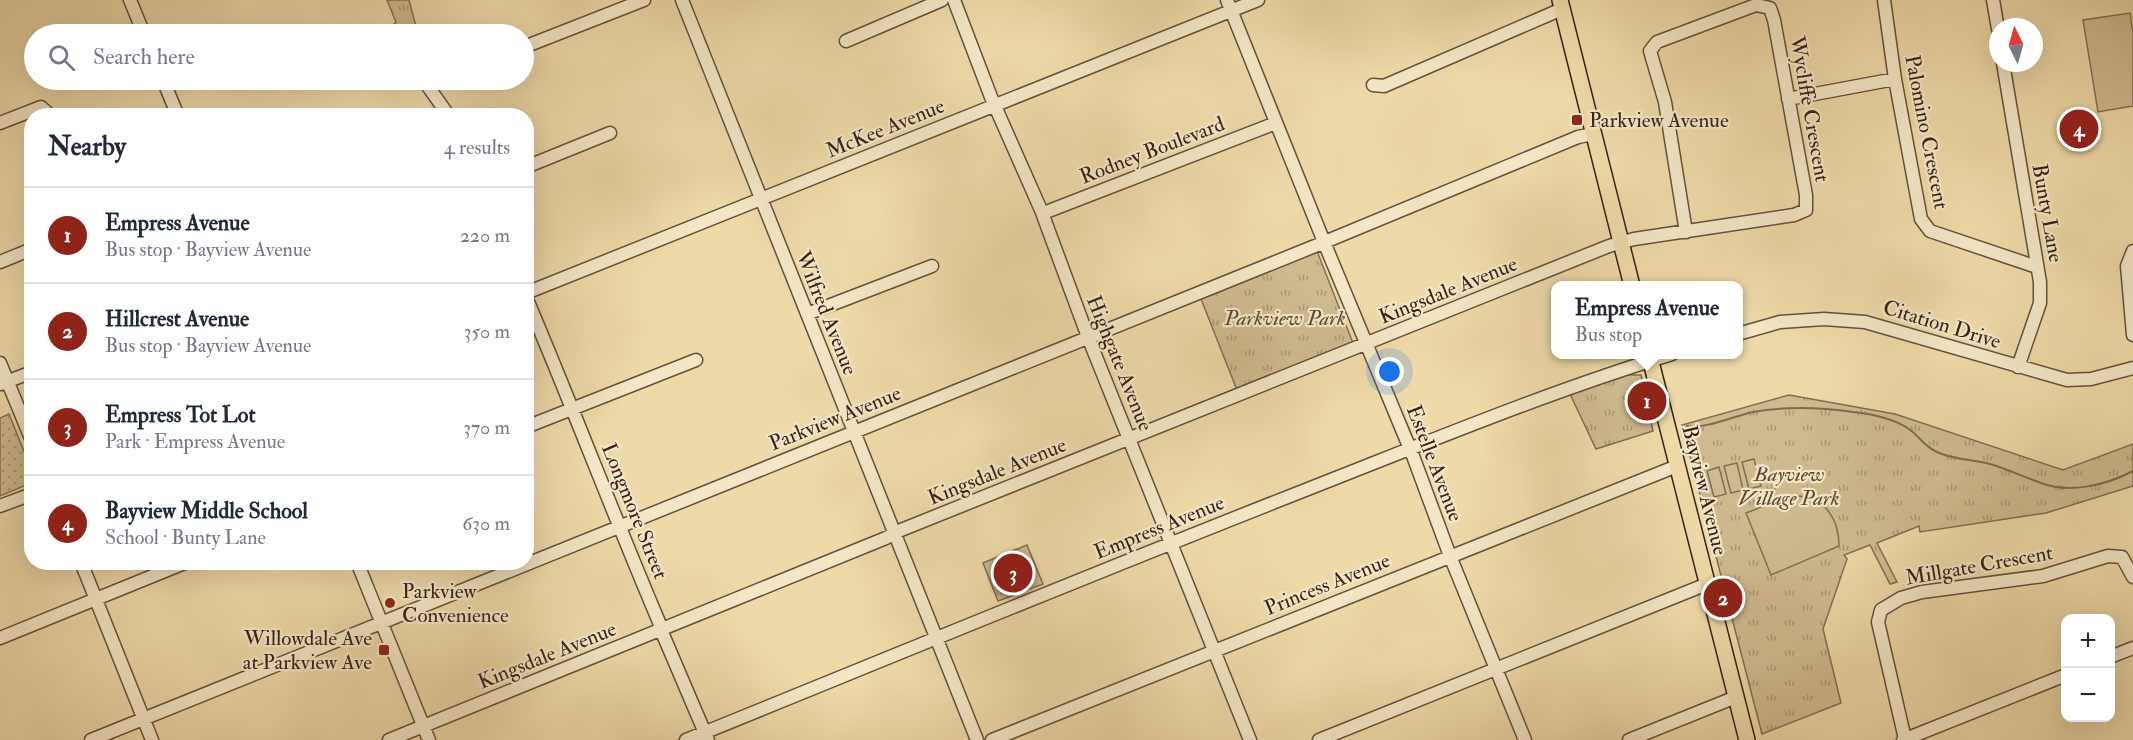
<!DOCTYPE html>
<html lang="en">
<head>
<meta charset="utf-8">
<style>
  :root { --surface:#fff; --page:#f6f6f7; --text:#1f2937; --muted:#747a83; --line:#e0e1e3; --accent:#8f2418 }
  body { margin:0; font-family:"IM FELL Double Pica",serif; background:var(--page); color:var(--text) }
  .controls { position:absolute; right:18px; bottom:18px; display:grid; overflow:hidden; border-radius:12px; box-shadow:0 6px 24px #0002 }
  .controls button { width:54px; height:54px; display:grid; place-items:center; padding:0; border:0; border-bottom:2px solid var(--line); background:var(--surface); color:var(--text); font:30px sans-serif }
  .compass { position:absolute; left:1989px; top:18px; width:54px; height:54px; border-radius:50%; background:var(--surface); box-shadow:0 6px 24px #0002; rotate:355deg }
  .you { position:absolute; left:1390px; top:372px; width:21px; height:21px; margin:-15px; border:4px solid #fff; border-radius:50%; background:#1a73e8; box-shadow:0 0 0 9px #1a73e833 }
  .badge { display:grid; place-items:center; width:39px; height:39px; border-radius:50%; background:var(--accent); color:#fff; font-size:20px; font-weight:700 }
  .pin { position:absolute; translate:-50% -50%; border:3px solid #fff; box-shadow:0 2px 6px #0006 }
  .popup { position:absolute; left:1551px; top:281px; width:192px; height:78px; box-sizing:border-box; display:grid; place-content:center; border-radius:12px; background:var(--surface); filter:drop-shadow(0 2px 4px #0005); font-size:20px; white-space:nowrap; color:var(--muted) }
  .popup b { font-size:22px; color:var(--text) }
  .popup::after { content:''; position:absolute; left:50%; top:100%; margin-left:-12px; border:12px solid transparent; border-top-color:var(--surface) }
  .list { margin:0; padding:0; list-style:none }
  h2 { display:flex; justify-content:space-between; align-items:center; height:78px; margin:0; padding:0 24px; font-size:26px }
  h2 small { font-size:20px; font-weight:400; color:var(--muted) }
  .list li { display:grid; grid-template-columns:39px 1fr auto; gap:18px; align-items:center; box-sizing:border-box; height:96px; padding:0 24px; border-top:2px solid var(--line) }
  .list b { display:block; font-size:22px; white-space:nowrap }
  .list p { margin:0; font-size:20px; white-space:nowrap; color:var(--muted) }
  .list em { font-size:20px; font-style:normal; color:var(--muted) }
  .icon { flex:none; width:33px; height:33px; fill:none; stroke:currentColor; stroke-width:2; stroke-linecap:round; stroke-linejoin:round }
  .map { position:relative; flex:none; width:2133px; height:740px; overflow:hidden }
  .search { position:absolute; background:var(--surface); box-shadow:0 6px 24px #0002; left:24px; top:24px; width:510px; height:66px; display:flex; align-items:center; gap:15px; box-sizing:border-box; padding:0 21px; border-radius:33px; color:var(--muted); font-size:22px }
  .panel { position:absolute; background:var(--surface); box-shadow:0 6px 24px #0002; left:24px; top:108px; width:510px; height:462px; border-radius:24px }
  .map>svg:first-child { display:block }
  .grass { fill:url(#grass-dots); stroke:#826e53; stroke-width:1.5 }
  .park { fill:url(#park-tufts); stroke:#826e53; stroke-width:1.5 }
  .garden { fill:#cfba8f; stroke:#826e53; stroke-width:1.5 }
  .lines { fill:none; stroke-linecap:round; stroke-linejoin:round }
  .stream { stroke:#7f6b51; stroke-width:2 }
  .minor-casing { stroke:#64503b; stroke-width:15 }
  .major-casing { stroke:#362217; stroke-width:18 }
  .minor { stroke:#f4e6c6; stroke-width:12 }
  .major { stroke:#eed9a8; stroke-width:15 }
  .poi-dot { fill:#8f2418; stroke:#f4e6c6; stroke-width:2 }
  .labels { text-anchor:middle; stroke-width:4.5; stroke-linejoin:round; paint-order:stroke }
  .street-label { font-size:21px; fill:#362217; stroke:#f4e6c6 }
  .poi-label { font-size:21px; fill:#362217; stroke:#f4e6c6; text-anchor:start }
  .park-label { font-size:21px; font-style:italic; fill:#5c4835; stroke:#f4e6c6 }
</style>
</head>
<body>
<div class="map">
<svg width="2133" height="740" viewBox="0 0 2133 740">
  <defs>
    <pattern id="grass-dots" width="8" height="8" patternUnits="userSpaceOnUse" patternTransform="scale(1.5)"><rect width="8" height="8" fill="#cfba8f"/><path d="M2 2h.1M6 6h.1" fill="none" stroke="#a99774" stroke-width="1.8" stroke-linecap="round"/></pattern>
    <pattern id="park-tufts" width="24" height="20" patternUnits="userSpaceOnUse" patternTransform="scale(1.5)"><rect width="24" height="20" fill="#cfba8f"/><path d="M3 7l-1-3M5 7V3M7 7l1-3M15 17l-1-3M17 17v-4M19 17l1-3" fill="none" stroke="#a99774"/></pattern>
  </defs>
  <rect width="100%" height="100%" fill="#eed9a8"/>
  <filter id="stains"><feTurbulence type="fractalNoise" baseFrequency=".00333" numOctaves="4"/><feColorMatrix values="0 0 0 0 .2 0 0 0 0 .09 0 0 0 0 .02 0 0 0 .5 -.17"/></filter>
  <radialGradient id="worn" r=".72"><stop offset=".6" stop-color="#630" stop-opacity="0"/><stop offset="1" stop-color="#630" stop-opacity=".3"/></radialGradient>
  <path class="grass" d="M9,414L31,469V483L0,496V418Z"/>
  <path class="park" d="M387,0H409L418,34H374L371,30L393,25L396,22Z
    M1317,251L1353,343L1237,390L1201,299Z
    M1625,375H1641L1653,431L1596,449L1570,394Z
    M1789,395L1895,414L2063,470L2133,444V486L2046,513L1920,532L1919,526L1877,543L1897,582L1890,584L1870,545L1844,555L1847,559L1823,629L1841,703L1762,734L1682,425Z
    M1027,545L1043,584L998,601L983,563Z"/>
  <path class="garden" d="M2130,13L2133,33V106L2098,112L2083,20Z
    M1754,459L1761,486L1749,489L1742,462Z
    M1737,463L1743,490L1731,493L1724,466Z
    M1719,467L1726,494L1714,497L1707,471Z
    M1798,496C1826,498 1839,520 1839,546L1771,575L1746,513L1774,502Z"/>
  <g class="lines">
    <path class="stream" d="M1687,426C1711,428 1730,417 1753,412C1787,406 1819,407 1853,412C1872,414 1893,418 1909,429C1919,436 1925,447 1937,452C1953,460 1972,459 1990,464C2007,469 2024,477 2041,483C2070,494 2106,485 2133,471"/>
    <g class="minor-casing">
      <path id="minor" d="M130,0L144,34
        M682,0L977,740
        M954,0L991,97L1041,210L1088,337L1250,740
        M1227,0L1324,242L1413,456L1450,556L1525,740
        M1884,0L1895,79L1921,219L1930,231L2037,267
        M1993,0L1998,29
        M846,41L942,0
        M524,47L644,0
        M2003,63L2040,282V303L2018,367
        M163,80L178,116
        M440,80L427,85L449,116
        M1373,85L1384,86L1562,9
        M1788,99L1895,79
        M0,123L41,107L51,116
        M526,167L610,133
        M1041,210L1046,212L1276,123
        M2133,251L2127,266L2133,335
        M0,262L32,249
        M526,293L1258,0
        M526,297C572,405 613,514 659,622L661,630L708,740
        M807,314L932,266
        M1738,334L1780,322L1824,319L1865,322L2067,380L2091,379L2133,368
        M0,363L32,441
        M1,384L32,372
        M526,427L696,360
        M0,506L32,494
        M81,562L152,740
        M357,562L429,740
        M0,638L187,562
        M2110,657L2133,648
        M1905,739L1878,622L1881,610L1901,598L1922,592L2043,576L2108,556L2122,557L2133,577
        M91,740L1315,246L1578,137L1593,134
        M389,740L886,538L901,530L1609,246L1634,239L1794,215L1806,210V195L1774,20L1770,8L1756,5L1657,42L1650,51L1665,102L1686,232
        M686,740C893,656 1099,571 1308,489C1428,442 1548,392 1672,354
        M992,740L1677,466
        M1319,740L1707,584
        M1629,740L1736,697
        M1903,740L2066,675"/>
    </g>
    <g class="major-casing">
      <path id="major" d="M1560,0L1632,286
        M1649,354L1747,740"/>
    </g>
    <use href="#minor" class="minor"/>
    <use href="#major" class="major"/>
  </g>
  <g class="poi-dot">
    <rect x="1571" y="114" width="12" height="12" rx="3"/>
    <circle cx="390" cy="603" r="6"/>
    <rect x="378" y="644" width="12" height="12" rx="3"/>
  </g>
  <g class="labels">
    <g class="street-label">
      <text transform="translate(1810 109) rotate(80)" y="7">Wycliffe Crescent</text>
      <text transform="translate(885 128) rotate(-22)" y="7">McKee Avenue</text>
      <text transform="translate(1927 132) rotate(79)" y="7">Palomino Crescent</text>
      <text transform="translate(1152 150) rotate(-21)" y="7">Rodney Boulevard</text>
      <text transform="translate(2048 213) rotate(80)" y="7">Bunty Lane</text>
      <text transform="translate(1448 290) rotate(-22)" y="7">Kingsdale Avenue</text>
      <text transform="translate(827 313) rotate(68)" y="7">Wilfred Avenue</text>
      <text transform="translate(1942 324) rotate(17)" y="7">Citation Drive</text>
      <text transform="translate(1120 363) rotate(68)" y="7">Highgate Avenue</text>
      <text transform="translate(835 418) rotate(-22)" y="7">Parkview Avenue</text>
      <text transform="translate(1435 463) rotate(69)" y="7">Estelle Avenue</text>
      <text transform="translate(997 471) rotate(-22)" y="7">Kingsdale Avenue</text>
      <text transform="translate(1705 490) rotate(76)" y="7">Bayview Avenue</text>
      <text transform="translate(635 511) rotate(68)" y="7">Longmore Street</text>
      <text transform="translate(1159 527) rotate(-22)" y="7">Empress Avenue</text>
      <text transform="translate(1979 565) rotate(-10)" y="7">Millgate Crescent</text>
      <text transform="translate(1327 584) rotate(-22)" y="7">Princess Avenue</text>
      <text transform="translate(547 655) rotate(-22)" y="7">Kingsdale Avenue</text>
    </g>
    <g class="poi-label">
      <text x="1589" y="127">Parkview Avenue</text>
      <text x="402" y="598">Parkview<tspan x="402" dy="24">Convenience</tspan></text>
      <text x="372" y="645" text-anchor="end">Willowdale Ave<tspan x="372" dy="24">at Parkview Ave</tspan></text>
    </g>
    <g class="park-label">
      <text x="1285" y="325">Parkview Park</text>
      <text x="1789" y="481">Bayview<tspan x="1789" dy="24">Village Park</tspan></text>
    </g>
  </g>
  <rect width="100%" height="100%" filter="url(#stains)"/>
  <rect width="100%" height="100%" fill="url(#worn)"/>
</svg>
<div class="controls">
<button>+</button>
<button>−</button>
</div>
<svg class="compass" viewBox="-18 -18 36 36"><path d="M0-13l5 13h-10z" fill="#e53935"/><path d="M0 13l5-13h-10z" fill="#747a83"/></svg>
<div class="you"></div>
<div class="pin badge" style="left:1647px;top:401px">1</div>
<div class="popup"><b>Empress Avenue</b>Bus stop</div>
<div class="pin badge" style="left:1723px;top:598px">2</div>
<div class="pin badge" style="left:1013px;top:573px">3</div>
<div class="pin badge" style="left:2079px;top:129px">4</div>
<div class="search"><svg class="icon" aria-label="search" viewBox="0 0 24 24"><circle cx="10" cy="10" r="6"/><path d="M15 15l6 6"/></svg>Search here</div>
<section class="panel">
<h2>Nearby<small>4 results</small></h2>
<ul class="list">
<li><span class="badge">1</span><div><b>Empress Avenue</b><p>Bus stop · Bayview Avenue</p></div><em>220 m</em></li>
<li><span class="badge">2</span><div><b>Hillcrest Avenue</b><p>Bus stop · Bayview Avenue</p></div><em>350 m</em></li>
<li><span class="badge">3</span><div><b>Empress Tot Lot</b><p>Park · Empress Avenue</p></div><em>370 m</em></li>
<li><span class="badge">4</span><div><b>Bayview Middle School</b><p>School · Bunty Lane</p></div><em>630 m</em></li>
</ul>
</section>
</div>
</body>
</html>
